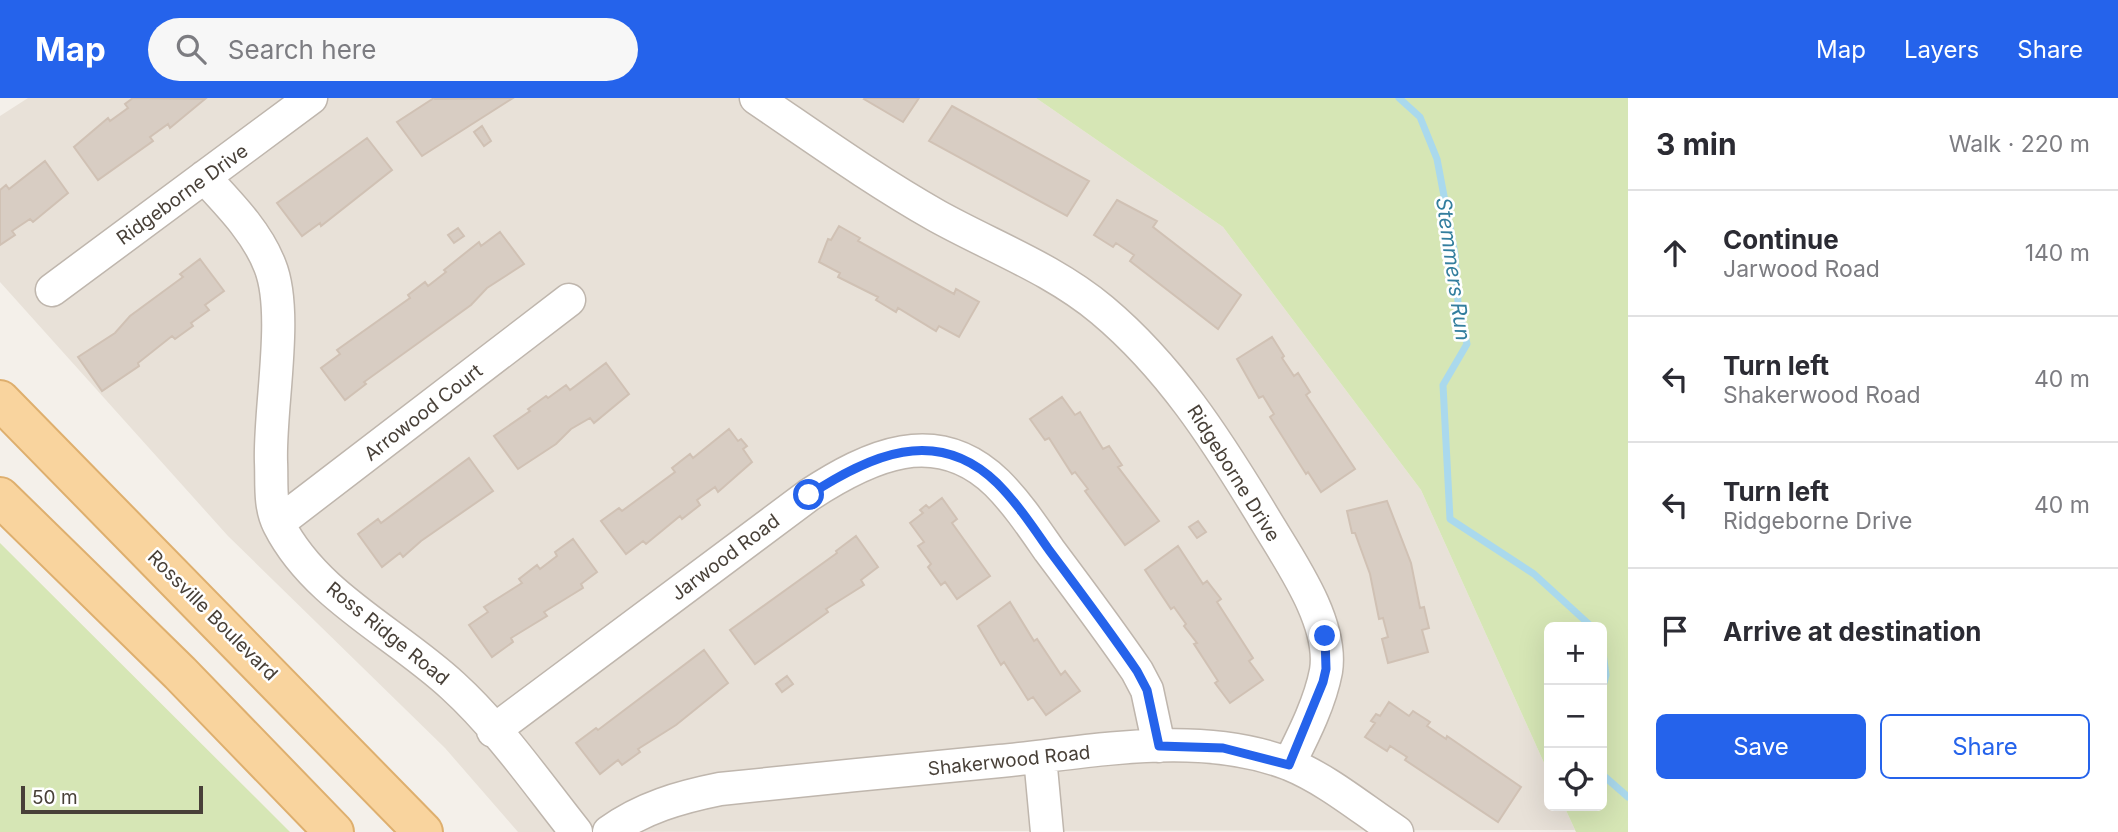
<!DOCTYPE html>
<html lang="en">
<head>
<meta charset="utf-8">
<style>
  :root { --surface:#fff; --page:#f7f7f7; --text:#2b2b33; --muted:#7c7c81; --line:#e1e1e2; --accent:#2563eb }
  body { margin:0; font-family:Inter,sans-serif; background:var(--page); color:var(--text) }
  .controls { position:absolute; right:21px; bottom:21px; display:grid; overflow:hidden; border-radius:10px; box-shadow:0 7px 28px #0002 }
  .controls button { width:63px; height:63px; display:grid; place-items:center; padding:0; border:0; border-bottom:2px solid var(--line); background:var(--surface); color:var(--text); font:35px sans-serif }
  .scale { position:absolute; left:21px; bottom:18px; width:182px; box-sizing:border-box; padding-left:7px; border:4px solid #484038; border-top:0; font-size:19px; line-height:24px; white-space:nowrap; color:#484038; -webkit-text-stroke:5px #fff; paint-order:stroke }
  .stop { position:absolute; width:21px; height:21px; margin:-16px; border:5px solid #2563eb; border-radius:50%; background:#fff }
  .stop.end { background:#2563eb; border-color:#fff; box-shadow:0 2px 7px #0008 }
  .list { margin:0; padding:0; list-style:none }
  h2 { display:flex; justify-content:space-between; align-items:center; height:91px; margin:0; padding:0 28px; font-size:30px }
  h2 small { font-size:23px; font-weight:400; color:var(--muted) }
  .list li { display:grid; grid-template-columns:46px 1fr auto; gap:21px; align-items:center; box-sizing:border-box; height:126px; padding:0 28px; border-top:2px solid var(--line) }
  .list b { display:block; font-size:26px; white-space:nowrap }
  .list p { margin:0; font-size:23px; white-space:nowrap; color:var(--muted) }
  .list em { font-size:23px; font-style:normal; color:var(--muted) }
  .actions { display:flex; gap:14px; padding:21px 28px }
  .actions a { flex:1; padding:16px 0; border:2px solid var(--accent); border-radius:10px; text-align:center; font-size:24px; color:var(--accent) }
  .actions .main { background:var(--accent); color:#fff }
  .icon { flex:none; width:38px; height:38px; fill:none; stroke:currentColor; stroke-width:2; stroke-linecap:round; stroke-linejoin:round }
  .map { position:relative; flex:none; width:1628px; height:734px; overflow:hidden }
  header { display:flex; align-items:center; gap:42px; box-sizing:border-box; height:98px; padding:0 35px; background:var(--accent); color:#fff }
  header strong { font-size:33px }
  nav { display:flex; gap:38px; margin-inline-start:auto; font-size:24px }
  .search { width:490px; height:63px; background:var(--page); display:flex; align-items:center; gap:18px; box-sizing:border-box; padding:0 24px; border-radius:38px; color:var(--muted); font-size:26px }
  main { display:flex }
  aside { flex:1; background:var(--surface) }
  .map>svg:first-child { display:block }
  .residential { fill:#e8e1d8 }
  .green { fill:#d6e6b5 }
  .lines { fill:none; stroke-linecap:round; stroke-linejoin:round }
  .stream { stroke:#aad9ed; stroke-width:7 }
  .building { fill:#d8cdc3; stroke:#d0c1b4; stroke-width:2 }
  .minor-casing { stroke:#bfb6ad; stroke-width:35 }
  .major-casing { stroke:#deaf6e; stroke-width:42 }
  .minor { stroke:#fff; stroke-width:32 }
  .major { stroke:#f9d49e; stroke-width:38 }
  .route { stroke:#2563eb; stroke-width:9 }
  .labels { text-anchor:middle; stroke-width:5; stroke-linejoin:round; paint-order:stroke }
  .street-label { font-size:19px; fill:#484038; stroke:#fff }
  .water-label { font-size:21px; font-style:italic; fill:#337e9e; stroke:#fff }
</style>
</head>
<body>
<header>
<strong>Map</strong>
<div class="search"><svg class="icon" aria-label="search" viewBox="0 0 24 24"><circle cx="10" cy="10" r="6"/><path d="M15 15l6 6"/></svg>Search here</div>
<nav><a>Map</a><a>Layers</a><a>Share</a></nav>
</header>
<main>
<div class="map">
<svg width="1628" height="734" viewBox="0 0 1628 734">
  <rect width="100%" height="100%" fill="#f4f0ea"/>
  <path class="residential" d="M28,0H1036L1223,129L1421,392L1549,676V708H1564L1575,732L518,734L445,650L228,438L0,184V18Z"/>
  <path class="green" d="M1036,0H1628V734H1576L1564,708H1602V529H1549V676L1421,392L1223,129Z
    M0,445L290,734H0Z"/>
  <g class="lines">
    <path class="stream" d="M1399,0L1420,19L1437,61L1455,156L1458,205L1467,246L1443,287L1450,421L1534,476L1592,529
      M1602,547L1606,577L1602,592
      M1602,672L1604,678L1628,699"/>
  </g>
  <path class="building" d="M133,0L205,1L170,30L168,26L150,39L153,43L98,82L74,49L108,20L110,23L128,10L125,6Z
    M434,0L435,1L513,0L422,58L397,24Z
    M919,0L903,24L864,1L865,0Z
    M952,8L1089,83L1067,118L929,43Z
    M482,28L491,43L484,48L474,34Z
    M367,40L392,72L321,128L320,125L302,138L277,105Z
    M45,63L68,95L33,124L30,121L12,133L15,137L0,147V92L6,87L9,91Z
    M1117,102L1157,123L1153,129L1241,197L1218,231L1130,163L1134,157L1116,145L1113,149L1094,137Z
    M839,128L860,140L858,143L954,196L956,191L979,204L959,239L939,228L936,233L898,210L896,214L876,202L878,199L838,179L840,175L819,164L828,141L831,142Z
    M458,130L464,138L454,145L448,137Z
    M500,134L524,166L487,190L471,207L364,284L366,286L345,302L321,270L340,256L337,252L410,200L408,197L425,184L428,188L446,174L444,172L479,144L481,148Z
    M200,161L224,193L205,207L209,212L191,225L193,228L175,241L172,238L138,265L139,268L102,293L78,259L115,235L130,218L183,179L180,176Z
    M1272,239L1284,258L1282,260L1294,278L1298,275L1310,294L1306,297L1355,371L1321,394L1308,374L1306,376L1270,319L1274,316L1263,298L1259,300L1237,261Z
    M606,265L629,296L594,325L590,320L571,331L556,346L518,371L494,338L530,313L528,311L546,298L548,300L566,287L570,292Z
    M1062,299L1075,317L1080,314L1103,351L1109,348L1122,367L1118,369L1159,423L1125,447L1085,393L1088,391L1075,374L1072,376L1049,340L1045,342L1030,321Z
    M729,331L738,343L741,341L747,348L743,351L752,364L718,394L715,389L697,402L700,407L682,421L680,418L646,446L643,443L626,456L601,423L619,410L622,413L675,374L672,370L690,356L693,360Z
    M469,360L493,393L421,443L403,459L400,455L382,469L358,436L378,421L381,425Z
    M942,400L957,421L952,425L990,478L957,501L945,484L941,487L928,469L931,466L918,448L924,444L910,425L923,415L920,412L926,407L929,410Z
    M1387,403L1411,465L1420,510L1424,509L1429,530L1422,532L1428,554L1388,565L1382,541L1388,539L1383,520L1379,521L1370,476L1355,435H1352L1347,413Z
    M1198,423L1206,434L1197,440L1189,429Z
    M856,438L878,469L861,482L864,487L826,511L828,514L755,566L730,532L837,455L836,453Z
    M573,441L597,474L581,486L583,490L544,514L547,518L511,540L513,544L492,559L469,527L488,514L484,509L522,485L519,481L537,467L540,471L557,458L555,454Z
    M1178,448L1203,486L1207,483L1221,501L1217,504L1253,560L1249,563L1263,582L1230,605L1215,585L1218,583L1194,546L1197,545L1184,528L1186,526L1174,509L1171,511L1145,472Z
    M1010,504L1034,543L1037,541L1061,577L1065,573L1080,593L1046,617L1033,599L1028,602L1004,564L1001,567L978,528Z
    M704,552L728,585L676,627L638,651L640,654L622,667L618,662L600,676L576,645L596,630L598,632Z
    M787,578L793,586L782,594L776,586Z
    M1389,604L1409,618L1413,613L1430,624L1427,628L1446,641L1447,638L1521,689L1498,724L1405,662L1407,659L1390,648L1387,653L1365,639L1375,625L1371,623L1376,616L1380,618Z"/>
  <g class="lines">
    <g class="minor-casing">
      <path id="minor" d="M756,0C815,40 875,83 937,118C993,149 1053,171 1102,212C1170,269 1216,341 1261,415C1286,458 1334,522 1326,573C1320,605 1303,638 1289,666
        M204,79C229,106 257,134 270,168C289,215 269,311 271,364C272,384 269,408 279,427C315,498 396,535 453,588C499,630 537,685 576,734
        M52,192L311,0
        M278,425L569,202
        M493,633L809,397C869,358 936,326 997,385C1017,405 1033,429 1049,452C1079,492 1109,532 1137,573L1147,592L1159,648
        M1040,659L1047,734
        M609,734C642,710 680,699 720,691C813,681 907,672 1000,663C1093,654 1198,631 1289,666C1328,682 1362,711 1397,734"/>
    </g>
    <g class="major-casing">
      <path id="major" d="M0,302L423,734
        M0,399L180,575L334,734"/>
    </g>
    <use href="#minor" class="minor"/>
    <use href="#major" class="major"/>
  </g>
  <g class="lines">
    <path class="route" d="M809,397C869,358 936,326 997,385C1017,405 1033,429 1049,452C1079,492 1109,532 1137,573L1147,592L1159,648L1223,650L1289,667L1323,584L1326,571L1325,538"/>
  </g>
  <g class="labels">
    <g class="street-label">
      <text transform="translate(182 96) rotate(-36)" y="7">Ridgeborne Drive</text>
      <text transform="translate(423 314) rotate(-38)" y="7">Arrowood Court</text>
      <text transform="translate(1234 375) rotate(58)" y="7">Ridgeborne Drive</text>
      <text transform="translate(725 459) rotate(-37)" y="7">Jarwood Road</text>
      <text transform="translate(213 517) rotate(45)" y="7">Rossville Boulevard</text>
      <text transform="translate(388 535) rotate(39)" y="7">Ross Ridge Road</text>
      <text transform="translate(1009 662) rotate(-6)" y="7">Shakerwood Road</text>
    </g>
    <g class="water-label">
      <text transform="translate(1453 171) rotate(82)" y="7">Stemmers Run</text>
    </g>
  </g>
</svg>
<div class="controls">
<button>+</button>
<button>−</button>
<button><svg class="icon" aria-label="locate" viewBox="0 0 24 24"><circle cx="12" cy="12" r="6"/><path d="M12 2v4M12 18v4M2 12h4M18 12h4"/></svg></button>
</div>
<div class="scale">50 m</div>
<div class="stop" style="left:809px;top:397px"></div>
<div class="stop end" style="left:1325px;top:538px"></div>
</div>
<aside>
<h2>3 min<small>Walk · 220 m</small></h2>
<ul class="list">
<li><svg class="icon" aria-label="ahead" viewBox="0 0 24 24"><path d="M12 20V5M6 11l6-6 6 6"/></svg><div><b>Continue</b><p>Jarwood Road</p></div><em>140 m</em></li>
<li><svg class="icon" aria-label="left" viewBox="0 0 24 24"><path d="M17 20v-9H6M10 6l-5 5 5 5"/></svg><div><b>Turn left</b><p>Shakerwood Road</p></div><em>40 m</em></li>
<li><svg class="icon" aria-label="left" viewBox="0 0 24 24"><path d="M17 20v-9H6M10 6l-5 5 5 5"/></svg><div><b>Turn left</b><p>Ridgeborne Drive</p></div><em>40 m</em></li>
<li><svg class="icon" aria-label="arrive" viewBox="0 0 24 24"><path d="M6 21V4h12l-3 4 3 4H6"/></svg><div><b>Arrive at destination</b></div></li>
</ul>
<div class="actions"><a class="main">Save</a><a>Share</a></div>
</aside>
</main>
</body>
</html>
